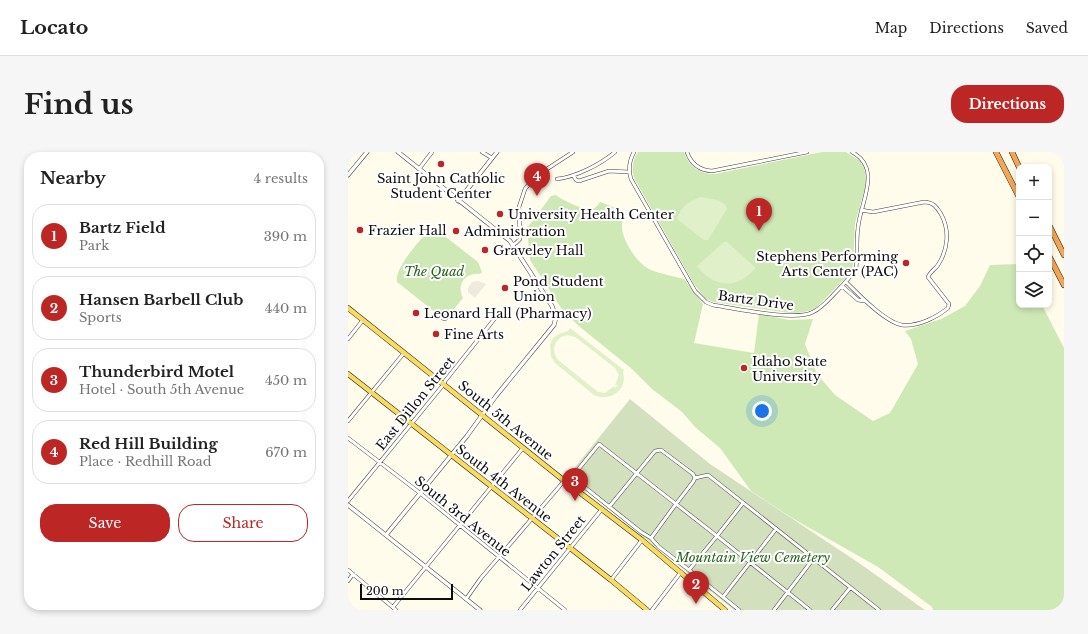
<!DOCTYPE html>
<html lang="en">
<head>
<meta charset="utf-8">
<style>
  :root { --surface:#fff; --page:#f6f6f6; --text:#222; --muted:#767676; --line:#e0e0e0; --accent:#bc2625 }
  body { margin:0; font-family:"Libre Baskerville",serif; background:var(--page); color:var(--text) }
  .controls { position:absolute; right:12px; top:12px; display:grid; overflow:hidden; border-radius:8px; box-shadow:0 2px 6px #0003 }
  .controls button { width:36px; height:36px; display:grid; place-items:center; padding:0; border:0; border-bottom:1px solid var(--line); background:var(--surface); color:var(--text); font:20px sans-serif }
  .scale { position:absolute; left:12px; bottom:10px; width:93px; box-sizing:border-box; padding-left:4px; border:2px solid #0c0c0c; border-top:0; font-size:11px; line-height:14px; white-space:nowrap; color:#0c0c0c; -webkit-text-stroke:3px #fff; paint-order:stroke }
  .you { position:absolute; left:414px; top:259px; width:14px; height:14px; margin:-10px; border:3px solid #fff; border-radius:50%; background:#1a73e8; box-shadow:0 0 0 6px #1a73e833 }
  .badge { display:grid; place-items:center; width:26px; height:26px; border-radius:50%; background:var(--accent); color:#fff; font-size:13px; font-weight:700 }
  .pin { position:absolute; translate:-50% -33px; filter:drop-shadow(0 1px 2px #0008) }
  .pin::after { content:''; position:absolute; top:21px; width:14px; height:12px; background:inherit; clip-path:polygon(0 0,100% 0,50% 100%) }
  .list { margin:0; padding:0; list-style:none }
  h2 { display:flex; justify-content:space-between; align-items:center; height:52px; margin:0; padding:0 16px; font-size:17px }
  h2 small { font-size:13px; font-weight:400; color:var(--muted) }
  .list li { display:grid; grid-template-columns:26px 1fr auto; gap:12px; align-items:center; box-sizing:border-box; height:64px; margin:0 8px 8px; padding:0 8px; border:1px solid var(--line); border-radius:16px }
  .list b { display:block; font-size:15px; white-space:nowrap }
  .list p { margin:0; font-size:13px; white-space:nowrap; color:var(--muted) }
  .list em { font-size:13px; font-style:normal; color:var(--muted) }
  .actions { display:flex; gap:8px; padding:12px 16px }
  .actions a { flex:1; padding:9px 0; border:1px solid var(--accent); border-radius:16px; text-align:center; font-size:14px; color:var(--accent) }
  .actions .main { background:var(--accent); color:#fff }
  .icon { flex:none; width:22px; height:22px; fill:none; stroke:currentColor; stroke-width:2; stroke-linecap:round; stroke-linejoin:round }
  .map { position:relative; flex:none; width:716px; height:458px; overflow:hidden; border-radius:16px }
  header { display:flex; align-items:center; gap:24px; box-sizing:border-box; height:56px; padding:0 20px; background:var(--surface); border-bottom:1px solid var(--line) }
  header strong { font-size:19px }
  nav { display:flex; gap:22px; margin-inline-start:auto; font-size:14px }
  .intro { display:flex; align-items:center; justify-content:space-between; box-sizing:border-box; height:96px; padding:0 24px }
  h1 { margin:0; font-size:28px }
  .button { padding:10px 18px; border-radius:16px; background:var(--accent); color:#fff; font-size:14px; font-weight:700 }
  main { display:flex; gap:24px; padding:0 24px }
  aside { flex:1; background:var(--surface); border-radius:16px; box-shadow:0 2px 6px #0003 }
  .map>svg:first-child { display:block }
  .green { fill:#cee9b6 }
  .cemetery { fill:#d3e0be }
  .pitch { fill:#e0f0c8; fill-rule:evenodd }
  .plaza { fill:#eeeadc }
  .lines { fill:none; stroke-linecap:round; stroke-linejoin:round }
  .pedestrian-casing { stroke:#3f3f3f; stroke-width:3 }
  .minor-casing { stroke:#3f3f3f; stroke-width:4 }
  .tertiary-casing { stroke:#3f3f3f; stroke-width:4.5 }
  .primary-casing { stroke:#1d1d1d; stroke-width:5.5 }
  .motorway-casing { stroke:#1d1d1d; stroke-width:6 }
  .pedestrian { stroke:#fff; stroke-width:2 }
  .minor { stroke:#fff; stroke-width:3 }
  .tertiary { stroke:#fff; stroke-width:3.5 }
  .primary { stroke:#f8dc62; stroke-width:4.5 }
  .motorway { stroke:#f4a655; stroke-width:5 }
  .poi-dot { fill:#bc2625; stroke:#fff; stroke-width:1.5 }
  .labels { text-anchor:middle; stroke-width:4; stroke-linejoin:round; paint-order:stroke }
  .poi-label { font-size:13px; fill:#0c0c0c; stroke:#fff; text-anchor:start }
  .park-label { font-size:13px; font-style:italic; fill:#28641d; stroke:#fff }
  .street-label { font-size:13px; fill:#0c0c0c; stroke:#fff }
</style>
</head>
<body>
<header>
<strong>Locato</strong>
<nav><a>Map</a><a>Directions</a><a>Saved</a></nav>
</header>
<div class="intro"><h1>Find us</h1><a class="button">Directions</a></div>
<main>
<aside>
<h2>Nearby<small>4 results</small></h2>
<ul class="list">
<li><span class="badge">1</span><div><b>Bartz Field</b><p>Park</p></div><em>390 m</em></li>
<li><span class="badge">2</span><div><b>Hansen Barbell Club</b><p>Sports</p></div><em>440 m</em></li>
<li><span class="badge">3</span><div><b>Thunderbird Motel</b><p>Hotel · South 5th Avenue</p></div><em>450 m</em></li>
<li><span class="badge">4</span><div><b>Red Hill Building</b><p>Place · Redhill Road</p></div><em>670 m</em></li>
</ul>
<div class="actions"><a class="main">Save</a><a>Share</a></div>
</aside>
<div class="map">
<svg width="716" height="458" viewBox="0 0 716 458">
  <rect width="100%" height="100%" fill="#fffcec"/>
  <path class="green" d="M290,0H336C341,15 352,22 367,22L474,0H498L512,9L516,16L518,26L517,36L507,71L505,114L503,120L468,156C460,160 452,161 442,161L365,150L357,146L346,132L287,28C283,18 284,9 290,0Z
    M208,43C214,48 237,59 244,57C248,56 250,53 252,50L263,54L277,61C274,68 273,76 275,82C279,95 291,113 303,118C313,122 326,124 336,127L355,152L346,191L406,201L411,162L441,168L465,167L457,192L469,222L487,243L525,269L542,261L570,212L563,187L557,179L593,167L617,154L632,134L642,113L671,112V153H694L716,196V458H585L584,455L530,415L444,366L403,339L372,296L347,275L334,260L304,237L284,217L232,175L215,159L182,108L179,76L203,44Z
    M83,75H85L130,110L134,120L132,122C117,120 108,133 115,146L102,162L99,159L96,158L92,164L49,130C46,115 74,87 83,75Z"/>
  <path class="cemetery" d="M282,247L362,312L511,411L577,458H386L220,324Z"/>
  <path class="pitch" d="M353,45L369,48L377,52L379,57L360,88H356L329,67C333,54 340,50 353,45Z
    M376,90H379L408,116C403,120 399,125 393,128C376,137 360,128 349,114Z
    M222,176L276,218L275,220C280,238 262,250 246,243L207,211L203,204L202,193L205,186L211,182L220,179ZM219,183L227,185L230,187L267,216L271,223L267,233H270L265,238L267,236L266,234L257,241L250,240L210,208L207,203L206,196L208,190L213,185Z"/>
  <path class="plaza" d="M130,129L138,132L127,146L120,140V136L124,130Z"/>
  <g class="lines">
    <g class="pedestrian-casing">
      <path id="pedestrian" d="M96,159L99,160V163L101,164L98,167H95L93,165Z"/>
    </g>
    <g class="minor-casing">
      <path id="minor" d="M134,0L144,6
        M286,0C281,9 280,17 283,27L347,139L358,150L365,153C387,156 447,170 465,160C474,156 481,147 488,140C495,133 503,125 508,116C510,103 508,89 510,76C512,50 535,17 504,0
        M339,0C343,12 351,18 364,19L459,0
        M71,17L84,0
        M225,23L228,28L231,29L261,19L281,20
        M209,27C228,25 253,12 267,0
        M164,93L168,91L172,87L171,55L177,37L181,32L199,17L225,0
        M498,130C510,142 537,170 554,173C570,175 589,165 600,156L601,152L580,125C582,120 587,117 590,113C600,98 602,78 593,62C589,55 585,50 576,50L525,60L513,58
        M494,134L510,148L516,149
        M0,187L15,168
        M0,269L56,201
        M0,286L72,341L217,458
        M347,326L360,323L531,458
        M0,349L96,232L97,229L148,165
        M395,351L369,384L462,458
        M261,355L307,299L313,298L345,322L347,326L345,330L328,352L251,292L224,325L293,380L303,386L311,395L341,418L369,384L328,352L303,386
        M0,418L48,458
        M341,418L391,458
        M263,428L294,388
        M0,429L5,422
        M375,445L428,377
        M118,447L133,426L216,329
        M45,455L175,296
        M172,458L254,357
        M304,458L333,420
        M426,458L466,406
        M484,458L502,436"/>
    </g>
    <g class="tertiary-casing">
      <path id="tertiary" d="M0,23L19,0
        M110,49L149,0
        M0,353L132,458
        M38,383L119,284L148,244L206,173L208,165L204,154L162,89L50,0"/>
    </g>
    <g class="primary-casing">
      <path id="primary" d="M0,156L214,327L294,388L377,458
        M0,222L263,428L299,458"/>
    </g>
    <g class="motorway-casing">
      <path id="motorway" d="M648,0L671,45
        M664,0L671,15
        M701,73L716,103
        M701,104L716,133"/>
    </g>
    <use href="#pedestrian" class="pedestrian"/>
    <use href="#minor" class="minor"/>
    <use href="#tertiary" class="tertiary"/>
    <use href="#primary" class="primary"/>
    <use href="#motorway" class="motorway"/>
  </g>
  <g class="poi-dot">
    <circle cx="93" cy="12" r="4"/>
    <circle cx="152" cy="62" r="4"/>
    <circle cx="12" cy="78" r="4"/>
    <circle cx="108" cy="79" r="4"/>
    <circle cx="137" cy="98" r="4"/>
    <circle cx="558" cy="111" r="4"/>
    <circle cx="157" cy="136" r="4"/>
    <circle cx="68" cy="161" r="4"/>
    <circle cx="88" cy="182" r="4"/>
    <circle cx="396" cy="216" r="4"/>
  </g>
  <g class="labels">
    <g class="poi-label">
      <text x="93" y="31" text-anchor="middle">Saint John Catholic<tspan x="93" dy="15">Student Center</tspan></text>
      <text x="160" y="67">University Health Center</text>
      <text x="20" y="83">Frazier Hall</text>
      <text x="116" y="84">Administration</text>
      <text x="145" y="103">Graveley Hall</text>
      <text x="550" y="109" text-anchor="end">Stephens Performing<tspan x="550" dy="15">Arts Center (PAC)</tspan></text>
      <text x="165" y="134">Pond Student<tspan x="165" dy="15">Union</tspan></text>
      <text x="76" y="166">Leonard Hall (Pharmacy)</text>
      <text x="96" y="187">Fine Arts</text>
      <text x="404" y="214">Idaho State<tspan x="404" dy="15">University</tspan></text>
    </g>
    <g class="park-label">
      <text x="86" y="124">The Quad</text>
      <text x="405" y="410">Mountain View Cemetery</text>
    </g>
    <g class="street-label">
      <text transform="translate(408 148) rotate(8)" y="5">Bartz Drive</text>
      <text transform="translate(67 251) rotate(-51)" y="5">East Dillon Street</text>
      <text transform="translate(158 268) rotate(39)" y="5">South 5th Avenue</text>
      <text transform="translate(156 331) rotate(38)" y="5">South 4th Avenue</text>
      <text transform="translate(115 364) rotate(39)" y="5">South 3rd Avenue</text>
      <text transform="translate(205 401) rotate(-51)" y="5">Lawton Street</text>
    </g>
  </g>
</svg>
<div class="controls">
<button>+</button>
<button>−</button>
<button><svg class="icon" aria-label="locate" viewBox="0 0 24 24"><circle cx="12" cy="12" r="6"/><path d="M12 2v4M12 18v4M2 12h4M18 12h4"/></svg></button>
<button><svg class="icon" aria-label="layers" viewBox="0 0 24 24"><path d="M12 4l9 5-9 5-9-5zM3 14l9 5 9-5"/></svg></button>
</div>
<div class="scale">200 m</div>
<div class="you"></div>
<div class="pin badge" style="left:411px;top:79px">1</div>
<div class="pin badge" style="left:348px;top:452px">2</div>
<div class="pin badge" style="left:227px;top:349px">3</div>
<div class="pin badge" style="left:189px;top:44px">4</div>
</div>
</main>
</body>
</html>
